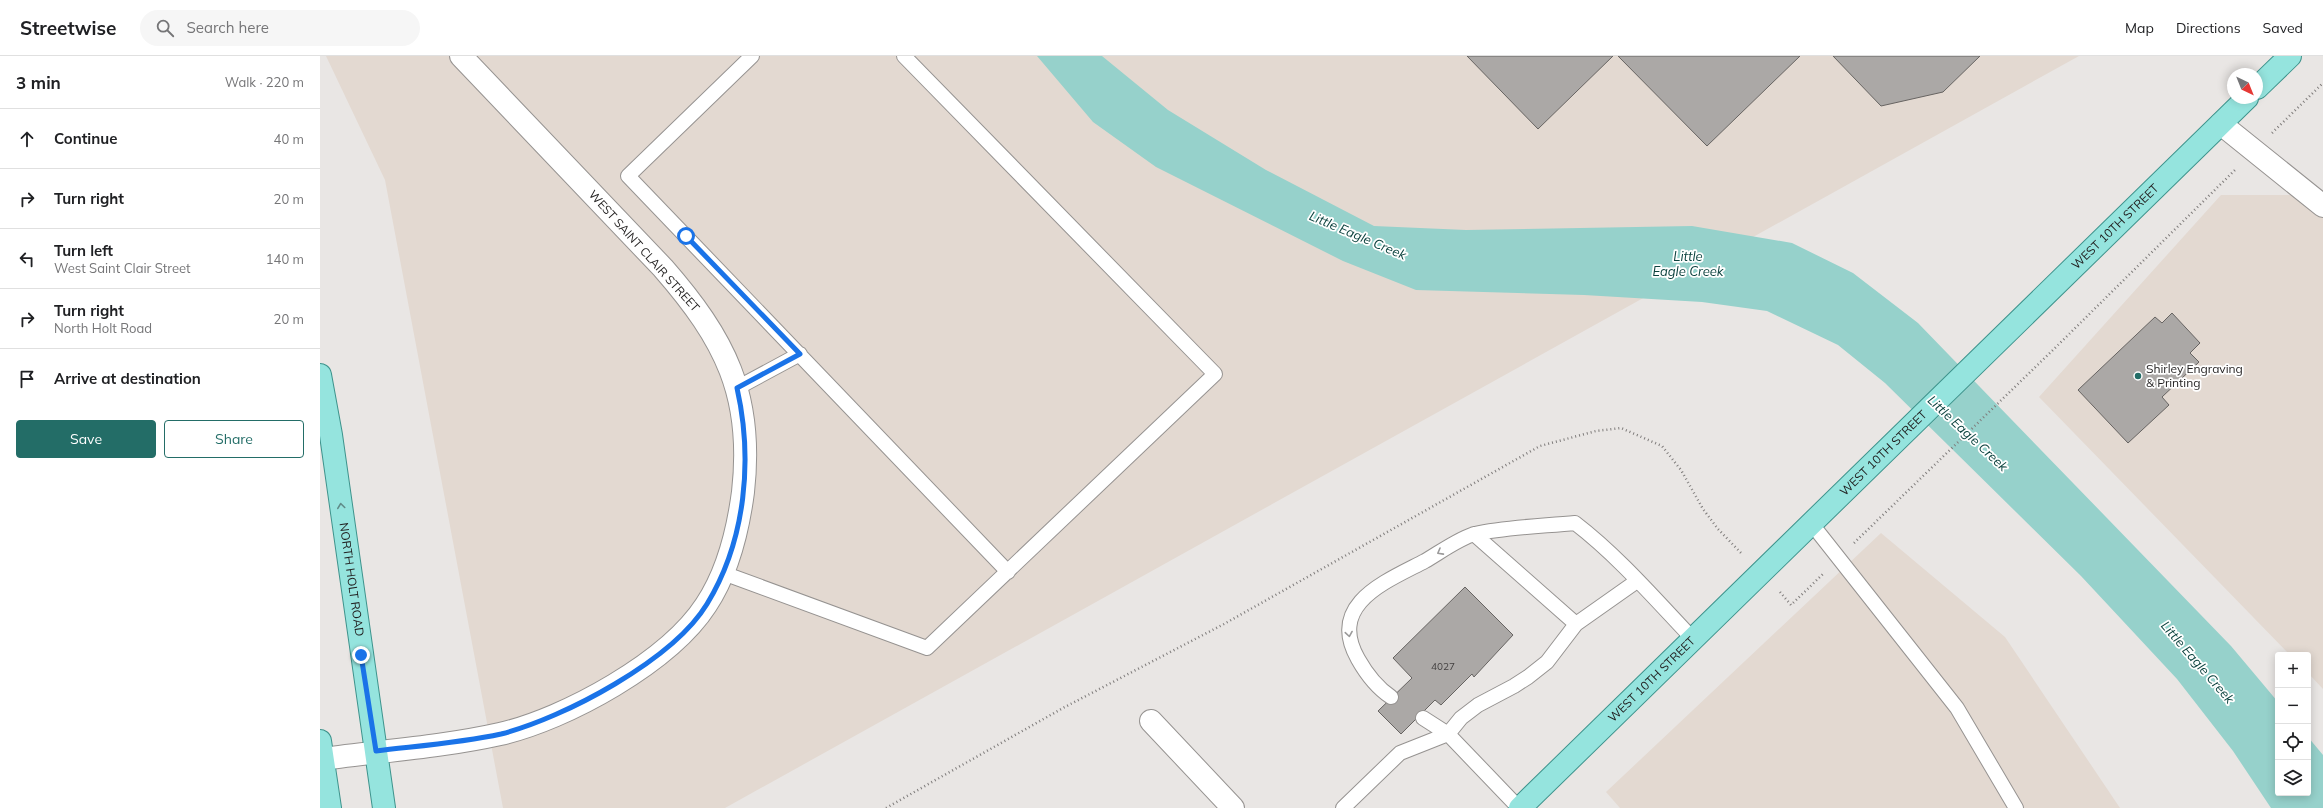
<!DOCTYPE html>
<html lang="en">
<head>
<meta charset="utf-8">
<style>
  :root { --surface:#fff; --page:#f6f6f6; --text:#202124; --muted:#757577; --line:#e0e0e0; --accent:#236d67 }
  body { margin:0; font-family:Mulish,sans-serif; background:var(--page); color:var(--text) }
  .controls { position:absolute; right:12px; bottom:12px; display:grid; overflow:hidden; border-radius:4px; box-shadow:0 2px 10px #0003 }
  .controls button { width:36px; height:36px; display:grid; place-items:center; padding:0; border:0; border-bottom:1px solid var(--line); background:var(--surface); color:var(--text); font:20px sans-serif }
  .compass { position:absolute; left:1907px; top:12px; width:36px; height:36px; border-radius:50%; background:var(--surface); box-shadow:0 2px 10px #0003; rotate:137deg }
  .stop { position:absolute; width:12px; height:12px; margin:-9px; border:3px solid #1a73e8; border-radius:50%; background:#fff }
  .stop.end { background:#1a73e8; border-color:#fff; box-shadow:0 1px 4px #0008 }
  .list { margin:0; padding:0; list-style:none }
  h2 { display:flex; justify-content:space-between; align-items:center; height:52px; margin:0; padding:0 16px; font-size:17px }
  h2 small { font-size:13px; font-weight:400; color:var(--muted) }
  .list li { display:grid; grid-template-columns:26px 1fr auto; gap:12px; align-items:center; box-sizing:border-box; height:60px; padding:0 16px; border-top:1px solid var(--line) }
  .list b { display:block; font-size:15px; white-space:nowrap }
  .list p { margin:0; font-size:13px; white-space:nowrap; color:var(--muted) }
  .list em { font-size:13px; font-style:normal; color:var(--muted) }
  .actions { display:flex; gap:8px; padding:12px 16px }
  .actions a { flex:1; padding:9px 0; border:1px solid var(--accent); border-radius:4px; text-align:center; font-size:14px; color:var(--accent) }
  .actions .main { background:var(--accent); color:#fff }
  .icon { flex:none; width:22px; height:22px; fill:none; stroke:currentColor; stroke-width:2; stroke-linecap:round; stroke-linejoin:round }
  .map { position:relative; flex:none; width:2003px; height:752px; overflow:hidden }
  header { display:flex; align-items:center; gap:24px; box-sizing:border-box; height:56px; padding:0 20px; background:var(--surface); border-bottom:1px solid var(--line) }
  header strong { font-size:19px }
  nav { display:flex; gap:22px; margin-inline-start:auto; font-size:14px }
  .search { width:280px; height:36px; background:var(--page); display:flex; align-items:center; gap:10px; box-sizing:border-box; padding:0 14px; border-radius:22px; color:var(--muted); font-size:15px }
  main { display:flex }
  aside { flex:1; background:var(--surface) }
  .map>svg:first-child { display:block }
  .built { fill:#e3d9d1 }
  .water { fill:#96d1cb }
  .building { fill:#aba8a6; stroke:#676462 }
  .lines { fill:none; stroke-linecap:round; stroke-linejoin:round }
  .service-casing { stroke:#969391; stroke-width:16 }
  .minor-casing { stroke:#969391; stroke-width:24 }
  .primary-casing { stroke:#3e938c; stroke-width:24 }
  .path { stroke:#7f7c7b; stroke-width:2.5; stroke-dasharray:1 3; stroke-linecap:butt }
  .service { stroke:#fff; stroke-width:14 }
  .minor { stroke:#fff; stroke-width:22 }
  .primary { stroke:#95e4de; stroke-width:22 }
  .oneway { stroke:#608b88 }
  .oneway2 { stroke:#9b9a9a }
  .route { stroke:#1a73e8; stroke-width:5 }
  .poi-dot { fill:#236d67; stroke:#fff; stroke-width:1.5 }
  .labels { text-anchor:middle; stroke-width:3.5; stroke-linejoin:round; paint-order:stroke }
  .number-label { font-size:10px; fill:#434040 }
  .street-label { font-size:12px; fill:#201e1e; stroke:#fff }
  .poi-label { font-size:12px; fill:#201e1e; stroke:#fff; text-anchor:start }
  .water-label { font-size:13px; font-style:italic; fill:#0b423e; stroke:#fff }
</style>
</head>
<body>
<header>
<strong>Streetwise</strong>
<div class="search"><svg class="icon" aria-label="search" viewBox="0 0 24 24"><circle cx="10" cy="10" r="6"/><path d="M15 15l6 6"/></svg>Search here</div>
<nav><a>Map</a><a>Directions</a><a>Saved</a></nav>
</header>
<main>
<aside>
<h2>3 min<small>Walk · 220 m</small></h2>
<ul class="list">
<li><svg class="icon" aria-label="ahead" viewBox="0 0 24 24"><path d="M12 20V5M6 11l6-6 6 6"/></svg><div><b>Continue</b></div><em>40 m</em></li>
<li><svg class="icon" aria-label="right" viewBox="0 0 24 24"><path d="M7 20v-9h11M14 6l5 5-5 5"/></svg><div><b>Turn right</b></div><em>20 m</em></li>
<li><svg class="icon" aria-label="left" viewBox="0 0 24 24"><path d="M17 20v-9H6M10 6l-5 5 5 5"/></svg><div><b>Turn left</b><p>West Saint Clair Street</p></div><em>140 m</em></li>
<li><svg class="icon" aria-label="right" viewBox="0 0 24 24"><path d="M7 20v-9h11M14 6l5 5-5 5"/></svg><div><b>Turn right</b><p>North Holt Road</p></div><em>20 m</em></li>
<li><svg class="icon" aria-label="arrive" viewBox="0 0 24 24"><path d="M6 21V4h12l-3 4 3 4H6"/></svg><div><b>Arrive at destination</b></div></li>
</ul>
<div class="actions"><a class="main">Save</a><a>Share</a></div>
</aside>
<div class="map">
<svg width="2003" height="752" viewBox="0 0 2003 752">
  <rect width="100%" height="100%" fill="#e9e6e4"/>
  <path class="built" d="M6,0H1759L405,752H183L65,124Z
    M2003,135V633L1988,617V599H1970L1719,341L1901,139H1997Z
    M1561,477L1685,581L1800,752H1300L1286,736Z"/>
  <path class="water" d="M717,0H782L848,54L946,114L1054,170L1146,174L1372,170L1472,187L1533,217L1598,267L1911,590L1958,646V737H1988V681L2003,699V752H1951L1913,695L1857,623L1761,520L1565,327L1518,289L1447,255L1382,246L1264,239L1096,234L1023,205L836,111L773,66Z"/>
  <path class="building" d="M1147,0H1293L1218,73Z
    M1298,0H1480L1387,90Z
    M1513,0H1660L1623,36L1561,50Z
    M1852,257L1880,287L1870,297L1879,306L1842,341L1849,349L1808,387L1758,334L1835,261L1842,267Z
    M1145,531L1193,579L1154,621L1152,618L1121,649L1115,644L1081,678L1058,655L1092,622L1073,602Z"/>
  <g class="lines">
    <g class="service-casing">
      <path id="service" d="M432,0L308,120L688,516
        M417,332L480,298
        M1491,467L1637,652L1696,752
        M1154,478L1256,568
        M403,517L607,592L895,318L584,0
        M1071,641C1056,631 1047,619 1038,603C1007,548 1065,526 1105,505C1119,497 1141,481 1155,478C1184,471 1225,470 1255,467C1298,500 1335,543 1373,583
        M1103,662L1128,678
        M1023,752L1080,697L1128,678
        M1199,752L1128,678L1141,662L1158,649L1194,630L1208,621L1227,606L1256,568L1317,525"/>
    </g>
    <g class="minor-casing">
      <path id="minor" d="M1901,68L2003,150
        M831,665L913,752
        M3,703C61,695 122,691 180,678C246,663 349,606 386,549C408,516 418,474 423,436C434,339 405,283 343,212L141,0"/>
    </g>
    <g class="primary-casing">
      <g id="primary">
        <path d="M1937,32L1970,0"/>
        <path id="s1" d="M0,319L11,379L64,752"/>
        <path d="M0,685L10,752"/>
        <path id="s2" d="M1200,752L1927,42"/>
      </g>
    </g>
    <path class="path" d="M1952,77L2003,27
      M1534,487L1735,292L1916,113
      M1460,536L1471,549L1503,518
      M566,752L743,652L904,568L1220,390L1276,375L1301,372L1342,390L1361,414L1383,453L1398,473L1422,498"/>
    <use href="#service" class="service"/>
    <use href="#minor" class="minor"/>
    <use href="#primary" class="primary"/>
  </g>
  <defs><path id="oneway-chevron" d="M-2-3.5L2.5 0L-2 3.5" fill="none" stroke-width="1.6" stroke-linecap="round" stroke-linejoin="round"/></defs>
  <use class="oneway" href="#oneway-chevron" transform="translate(21 450) rotate(-98)"/>
  <g class="oneway2">
    <use href="#oneway-chevron" transform="translate(1120 496) rotate(151)"/>
    <use href="#oneway-chevron" transform="translate(1029 578) rotate(81)"/>
  </g>
  <g class="lines">
    <path class="route" d="M41,599L56,695C97,690 140,687 181,678C244,662 353,604 387,548C426,484 433,403 417,332L480,298L366,180"/>
  </g>
  <circle class="poi-dot" cx="1818" cy="320" r="4"/>
  <g class="labels">
    <g class="number-label">
      <text x="1123" y="614">4027</text>
    </g>
    <g class="street-label">
      <text dy="4" stroke="none"><textPath href="#s2" startOffset="832">WEST 10TH STREET</textPath></text>
      <text transform="translate(324 195) rotate(48)" y="4">WEST SAINT CLAIR STREET</text>
      <text dy="4" stroke="none"><textPath href="#s2" startOffset="508">WEST 10TH STREET</textPath></text>
      <text dy="4" stroke="none"><textPath href="#s1" startOffset="207">NORTH HOLT ROAD</textPath></text>
      <text dy="4" stroke="none"><textPath href="#s2" startOffset="184">WEST 10TH STREET</textPath></text>
    </g>
    <g class="poi-label">
      <text x="1826" y="317">Shirley Engraving<tspan x="1826" dy="14">&amp; Printing</tspan></text>
    </g>
    <g class="water-label">
      <text transform="translate(1038 179) rotate(23)" y="5">Little Eagle Creek</text>
      <text x="1368" y="205">Little<tspan x="1368" dy="15">Eagle Creek</tspan></text>
      <text transform="translate(1648 377) rotate(43)" y="5">Little Eagle Creek</text>
      <text transform="translate(1878 606) rotate(49)" y="5">Little Eagle Creek</text>
    </g>
  </g>
</svg>
<div class="controls">
<button>+</button>
<button>−</button>
<button><svg class="icon" aria-label="locate" viewBox="0 0 24 24"><circle cx="12" cy="12" r="6"/><path d="M12 2v4M12 18v4M2 12h4M18 12h4"/></svg></button>
<button><svg class="icon" aria-label="layers" viewBox="0 0 24 24"><path d="M12 4l9 5-9 5-9-5zM3 14l9 5 9-5"/></svg></button>
</div>
<svg class="compass" viewBox="-18 -18 36 36"><path d="M0-13l5 13h-10z" fill="#e53935"/><path d="M0 13l5-13h-10z" fill="#757577"/></svg>
<div class="stop" style="left:366px;top:180px"></div>
<div class="stop end" style="left:41px;top:599px"></div>
</div>
</main>
</body>
</html>
